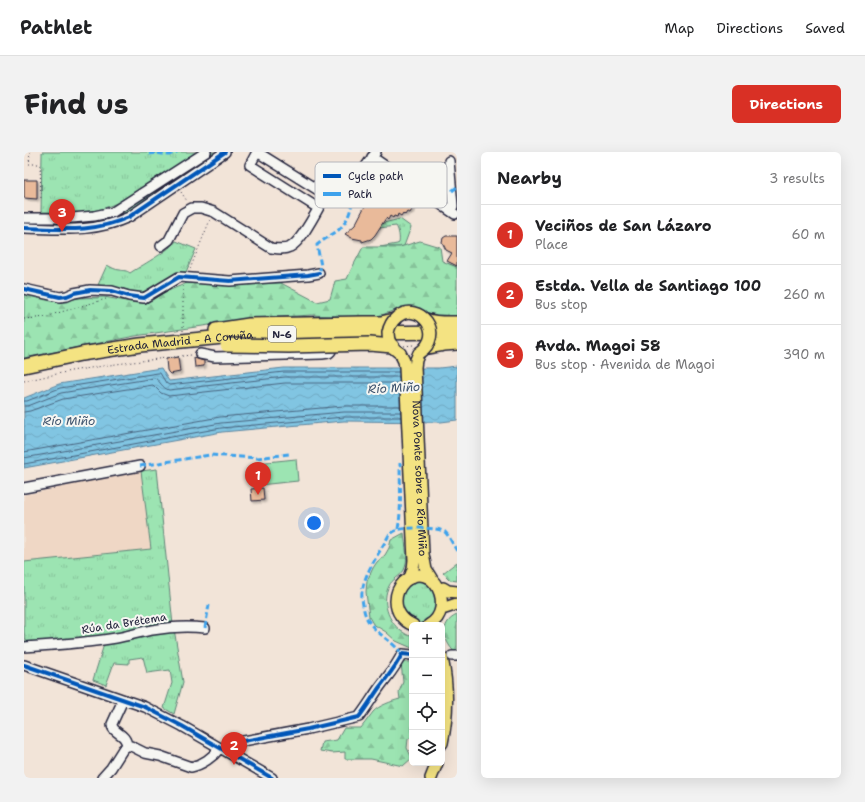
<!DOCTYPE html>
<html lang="en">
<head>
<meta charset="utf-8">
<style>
  :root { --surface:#fff; --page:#f2f2f2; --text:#202124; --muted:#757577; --line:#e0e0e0; --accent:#d93025 }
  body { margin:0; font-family:"Shantell Sans",sans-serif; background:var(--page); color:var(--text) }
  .controls { position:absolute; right:12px; bottom:12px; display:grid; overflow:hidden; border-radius:6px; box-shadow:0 4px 16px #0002 }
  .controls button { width:36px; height:36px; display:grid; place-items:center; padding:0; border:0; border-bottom:1px solid var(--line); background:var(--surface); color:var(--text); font:20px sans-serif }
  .you { position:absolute; left:290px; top:371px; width:14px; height:14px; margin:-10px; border:3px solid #fff; border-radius:50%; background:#1a73e8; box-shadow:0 0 0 6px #1a73e833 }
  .badge { display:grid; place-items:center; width:26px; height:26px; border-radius:50%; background:var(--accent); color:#fff; font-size:13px; font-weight:700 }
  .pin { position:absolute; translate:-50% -33px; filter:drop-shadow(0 1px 2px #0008) }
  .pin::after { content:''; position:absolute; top:21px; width:14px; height:12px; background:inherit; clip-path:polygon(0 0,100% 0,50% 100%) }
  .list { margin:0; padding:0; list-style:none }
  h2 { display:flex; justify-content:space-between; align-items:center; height:52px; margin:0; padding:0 16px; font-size:17px }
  h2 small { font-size:13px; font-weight:400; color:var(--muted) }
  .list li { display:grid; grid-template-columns:26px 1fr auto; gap:12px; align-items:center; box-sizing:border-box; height:60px; padding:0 16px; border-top:1px solid var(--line) }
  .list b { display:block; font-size:15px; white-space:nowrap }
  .list p { margin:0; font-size:13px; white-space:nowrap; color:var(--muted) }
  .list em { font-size:13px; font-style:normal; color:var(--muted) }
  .icon { flex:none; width:22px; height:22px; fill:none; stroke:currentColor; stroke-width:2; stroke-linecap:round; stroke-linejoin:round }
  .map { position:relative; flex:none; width:433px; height:626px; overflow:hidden; border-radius:6px }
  header { display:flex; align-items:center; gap:24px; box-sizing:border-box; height:56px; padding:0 20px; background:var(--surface); border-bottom:1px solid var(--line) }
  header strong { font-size:19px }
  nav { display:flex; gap:22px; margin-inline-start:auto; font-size:14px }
  .intro { display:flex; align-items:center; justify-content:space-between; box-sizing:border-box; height:96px; padding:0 24px }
  h1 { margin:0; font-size:28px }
  .button { padding:10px 18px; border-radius:6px; background:var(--accent); color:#fff; font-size:14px; font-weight:700 }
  main { display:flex; gap:24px; padding:0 24px }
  aside { flex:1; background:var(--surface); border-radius:6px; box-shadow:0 4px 16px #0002 }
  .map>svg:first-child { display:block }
  .built { fill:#efd7c5 }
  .grass { fill:url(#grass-tufts); stroke:#5f8376 }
  .forest { fill:url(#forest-firs); stroke:#5f8376 }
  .pitch { fill:#9ce4b2; stroke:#5f8376 }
  .water { fill:url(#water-waves); stroke:#5b849f }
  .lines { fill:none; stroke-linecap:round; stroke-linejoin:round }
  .shore { stroke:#48637e; stroke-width:1 }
  .building { fill:#e9ba9a; stroke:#22223b; filter:url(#shadow) }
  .minor-casing { stroke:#22223b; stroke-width:12 }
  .major-casing { stroke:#22223b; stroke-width:14 }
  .highway-casing { stroke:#22223b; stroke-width:16 }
  .path { stroke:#22223b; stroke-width:1; stroke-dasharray:1 3; stroke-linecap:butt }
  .minor { stroke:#f6f6f2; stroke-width:9 }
  .major { stroke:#f4e382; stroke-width:11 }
  .highway { stroke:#f4e382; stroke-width:13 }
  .major-bridge-casing { stroke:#22223b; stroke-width:14; stroke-linecap:butt }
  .highway-bridge-casing { stroke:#22223b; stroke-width:16; stroke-linecap:butt }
  .major-bridge { stroke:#f4e382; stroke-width:11 }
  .highway-bridge { stroke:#f4e382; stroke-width:13 }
  .quiet { stroke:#3ea2ec; stroke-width:3; stroke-dasharray:6 3; stroke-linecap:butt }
  .cycleway-casing { stroke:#f6f6f2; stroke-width:6 }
  .cycleway { stroke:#0057b8; stroke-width:4 }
  .labels { text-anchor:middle; stroke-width:4; stroke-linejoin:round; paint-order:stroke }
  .shield { fill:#f6f6f2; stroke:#626272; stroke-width:1 }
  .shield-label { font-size:10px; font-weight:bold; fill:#22223b }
  .street-label { font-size:11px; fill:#22223b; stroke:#f6f6f2 }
  .water-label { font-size:12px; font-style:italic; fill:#3e536d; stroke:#f6f6f2 }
  .key { fill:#f6f6f2; stroke:#b6b6bb; stroke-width:1 }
  .key-label { font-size:11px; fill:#22223b }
</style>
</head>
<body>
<header>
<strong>Pathlet</strong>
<nav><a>Map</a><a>Directions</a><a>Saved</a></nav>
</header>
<div class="intro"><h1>Find us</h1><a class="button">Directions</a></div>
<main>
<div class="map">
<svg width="433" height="626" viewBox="0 0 433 626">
  <defs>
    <pattern id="grass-tufts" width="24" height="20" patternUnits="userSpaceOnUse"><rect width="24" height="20" fill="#9ce4b2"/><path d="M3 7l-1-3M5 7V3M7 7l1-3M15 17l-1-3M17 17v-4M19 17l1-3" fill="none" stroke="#86c39a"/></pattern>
    <pattern id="forest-firs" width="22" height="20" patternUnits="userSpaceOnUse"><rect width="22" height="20" fill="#9ce4b2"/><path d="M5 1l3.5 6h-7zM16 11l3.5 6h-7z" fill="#86c39a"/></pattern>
    <pattern id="water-waves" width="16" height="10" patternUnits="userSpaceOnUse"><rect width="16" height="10" fill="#81c5e2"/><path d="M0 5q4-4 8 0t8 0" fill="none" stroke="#6fa9c3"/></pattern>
    <filter id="shadow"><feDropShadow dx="2" dy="2" stdDeviation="1" flood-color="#0004"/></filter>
  </defs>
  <rect width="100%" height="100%" fill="#f2e4d8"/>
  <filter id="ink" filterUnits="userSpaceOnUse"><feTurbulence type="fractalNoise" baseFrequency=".025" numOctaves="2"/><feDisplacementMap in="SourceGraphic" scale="8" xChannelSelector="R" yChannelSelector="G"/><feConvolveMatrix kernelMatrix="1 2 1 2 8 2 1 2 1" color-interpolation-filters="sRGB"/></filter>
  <g filter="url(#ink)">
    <path class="built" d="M117,319L127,397L0,410V343Z"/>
    <path class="grass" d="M18,0H173L102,47C92,51 83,56 73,58C55,63 35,60 17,60L18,2Z
      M188,0H192L115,54L101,62L84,69L66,73H4V69L71,67L166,14Z
      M376,67L387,75L380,94L376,95H356L373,92L375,91C376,87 375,78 372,74L355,76V72Z
      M152,89L172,97L162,120H155L144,126L121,140L114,141L99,137L74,133L83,113C87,115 91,118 96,118C100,119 102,118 106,121L109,119C119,113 147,97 152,89Z
      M133,317L149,473L98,483L3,493L0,480V410L127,397L117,319Z
      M394,429H402L418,447L408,468C403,470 398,472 392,470C386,469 384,465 381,460C379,458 377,455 376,452C375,440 384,432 394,429Z
      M150,477L159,530L150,562L140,556L148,531L146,518L123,521L119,505L105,507V512L90,511L82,533L69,528L81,489Z"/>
    <path class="forest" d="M396,89L416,95L418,109L433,115V164L413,166L382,156L371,158L350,166L287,163L226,167L111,184L0,206V143L27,149H41L55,146L80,145L113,151L128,148L139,141L163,131H257L293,150L306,147L311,129L323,127L327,118L339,95H376Z
      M380,381C381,393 385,408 380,418C376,425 368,427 365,434C357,449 364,469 377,479C381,481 383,484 388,484V496L372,489L362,480L349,472L345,465L342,440L343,429L349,416L353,410L361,403L365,396L367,388Z
      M433,410V429L426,428L419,421Z
      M433,463V502C420,492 414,471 433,463Z
      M377,510H388V585L384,587L383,596L388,606L379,614L347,607H321V600L308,601L296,599L298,590L313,588L320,576H337C341,571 345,565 349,560C354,554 368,549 376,547L375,540L379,530Z"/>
    <path class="pitch" d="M272,307L274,329L235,333L233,311Z"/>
    <path class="water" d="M433,214V268L417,270L320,269L198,280L0,316V246L35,232L137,216L145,229L260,216H415Z"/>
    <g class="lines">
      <path class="shore" d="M0,249H3L36,236L134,221H136L142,231L145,233L260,220H375
        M0,254H4L37,241L131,226C137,230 138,236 145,238L261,225H375
        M0,260L6,259L39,247L129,233L137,241L145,244L261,231H375
        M0,300L196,265L320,254H376
        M0,306L197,271L320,260H377
        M0,312L197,276L320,265H377"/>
    </g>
    <path class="building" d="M0,28H13V47L0,46Z
      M384,39L386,41L381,50L390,54L386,61L383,60L381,63L379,61L377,64L374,62L373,65L370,64L369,66L366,64L364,68L362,66L351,83L347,87L338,90V88L328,86L321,82L331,73L343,50L352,54L353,53H354L356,54L358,51L360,52L362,49L365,51L366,48L369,50L370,47L373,48L375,46L377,48Z
      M422,84H433V114L423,109L428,101L422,98L418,90L419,86Z
      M154,205L156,220L146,222L144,220L143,218L142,207Z
      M170,206L180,209V214L171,215Z
      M239,336L240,348L228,349L227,337Z"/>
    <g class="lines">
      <g class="minor-casing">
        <path id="minor" d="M233,0L302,43C311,45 318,44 325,38L352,0
          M233,0L226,13L294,56
          M348,5L431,62
          M425,9L429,54L427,59
          M332,28L353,47L363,42L372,30
          M0,66H48L70,64L89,60L182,0
          M0,76C37,77 70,81 105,65L201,0
          M137,94L145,88L159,61L168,56H177L190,60L247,96C254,97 260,98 266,95C278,90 295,54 302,43
          M0,137L36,145L43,144L50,141L66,138L88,139L105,144L120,146L155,125L206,129L284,123L295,121
          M176,202L191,205L298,202L305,201L307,199L309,188
          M0,336L116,314
          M0,495C31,493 62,491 92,486C104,484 116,480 128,478C146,475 163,474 181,476
          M428,504H433
          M0,513L121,555L158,574L248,626
          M99,548L88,572C88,582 102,580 103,594
          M201,599L204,593L214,590L284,577L335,565C342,556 348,546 355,536C363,525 372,515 378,502L388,503
          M78,626L87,616L99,597L103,594H107L121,601L136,604L167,615C178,613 189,605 196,596"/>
      </g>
      <g class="major-casing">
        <g id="major">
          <path d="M376,201L380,209L381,215L390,408L389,417L386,426"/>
          <path id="s1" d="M395,201L392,208L391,215L399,402L402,418L407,426"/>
          <path d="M419,436L424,439L433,440"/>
          <path d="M421,456L433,452"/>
          <path d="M389,473C379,469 372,460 372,449C372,442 375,435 380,430C409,404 433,458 405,473"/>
          <path d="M418,506C424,534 424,563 418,591"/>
          <path d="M407,626L413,611"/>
        </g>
      </g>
      <g class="highway-casing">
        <g id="highway">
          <path d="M402,168C412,172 422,171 433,171"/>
          <path d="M192,178L225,173L339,171H357L370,168"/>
          <path d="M403,195L420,192L433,191"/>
          <path id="s2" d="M0,214L57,202L116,193L230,182L433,180"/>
        </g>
      </g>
      <path class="path" d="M6,0L5,12H16L17,47
        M157,40L163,49
        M166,117L186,68
        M0,167L24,165L30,162L82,147
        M159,179V134
        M380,194L389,193
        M0,229L47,219L92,212L167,203"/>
      <use href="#minor" class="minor"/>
      <use href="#major" class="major"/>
      <use href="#highway" class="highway"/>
      <g class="major-bridge-casing">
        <path id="major-bridge" d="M376,201C369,197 364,191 364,181C365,175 368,169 373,165C395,148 423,182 395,201"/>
      </g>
      <g class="highway-bridge-casing">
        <path id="highway-bridge" d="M203,193L265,194L346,192L368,194"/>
      </g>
      <use href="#major-bridge" class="major-bridge"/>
      <use href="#highway-bridge" class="highway-bridge"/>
      <path class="quiet" d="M125,2L132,1L145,3L153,0
        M428,39L433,35
        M295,121L297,114L293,93C299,88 306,84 312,80C323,72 329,56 328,43
        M116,314L186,303L233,306L265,302
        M374,377C378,355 376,333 376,311
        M181,476L185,453
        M378,502C370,491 358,485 349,475C343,469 340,461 339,453C338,447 337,441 339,435C342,419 357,398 365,383C368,381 370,379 373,378C380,375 415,375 421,380C426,385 429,393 433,399"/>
      <g class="cycleway-casing">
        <path id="cycleway" d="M0,76C37,77 70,81 105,65L201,0
          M0,137L36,145L43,144L50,141L66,138L88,139L105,144L120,146L155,125L206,129L284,123L295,121
          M0,513L121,555L158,574L248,626
          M201,599L204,593L214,590L284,577L335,565C342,556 348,546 355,536C363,525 372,515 378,502L388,503"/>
      </g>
      <use href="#cycleway" class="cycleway"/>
    </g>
  </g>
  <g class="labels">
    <rect class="shield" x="244" y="174" width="28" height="16" rx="3"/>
    <g class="shield-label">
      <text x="258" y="186">N-6</text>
    </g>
    <g class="street-label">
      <text dy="4" stroke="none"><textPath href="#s2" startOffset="158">Estrada Madrid - A Coruña</textPath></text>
      <text dy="4" stroke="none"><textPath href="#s1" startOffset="126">Nova Ponte sobre o Río Miño</textPath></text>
      <text transform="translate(100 471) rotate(-9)" y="4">Rúa da Brétema</text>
    </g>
    <g class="water-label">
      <text transform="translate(370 236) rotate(-3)" y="4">Río Miño</text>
      <text x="45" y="273">Río Miño</text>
    </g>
  </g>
  <rect x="291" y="10" width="132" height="46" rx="6" class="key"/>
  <rect x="299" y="22" width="18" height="4" fill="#0057b8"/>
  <rect x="299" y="40" width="18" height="4" fill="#3ea2ec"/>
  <g class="key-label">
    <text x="324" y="28">Cycle path</text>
    <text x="324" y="46">Path</text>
  </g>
</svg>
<div class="controls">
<button>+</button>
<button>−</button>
<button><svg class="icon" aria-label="locate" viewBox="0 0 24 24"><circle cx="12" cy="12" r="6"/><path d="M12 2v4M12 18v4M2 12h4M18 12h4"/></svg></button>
<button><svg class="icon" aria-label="layers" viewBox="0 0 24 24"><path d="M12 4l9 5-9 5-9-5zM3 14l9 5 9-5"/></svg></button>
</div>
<div class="you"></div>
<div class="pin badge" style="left:234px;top:343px">1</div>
<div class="pin badge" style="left:210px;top:613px">2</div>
<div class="pin badge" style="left:38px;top:80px">3</div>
</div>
<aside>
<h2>Nearby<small>3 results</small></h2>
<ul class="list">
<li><span class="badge">1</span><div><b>Veciños de San Lázaro</b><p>Place</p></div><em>60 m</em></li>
<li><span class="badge">2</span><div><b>Estda. Vella de Santiago 100</b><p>Bus stop</p></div><em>260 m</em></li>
<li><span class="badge">3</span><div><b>Avda. Magoi 58</b><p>Bus stop · Avenida de Magoi</p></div><em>390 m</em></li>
</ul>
</aside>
</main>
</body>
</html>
